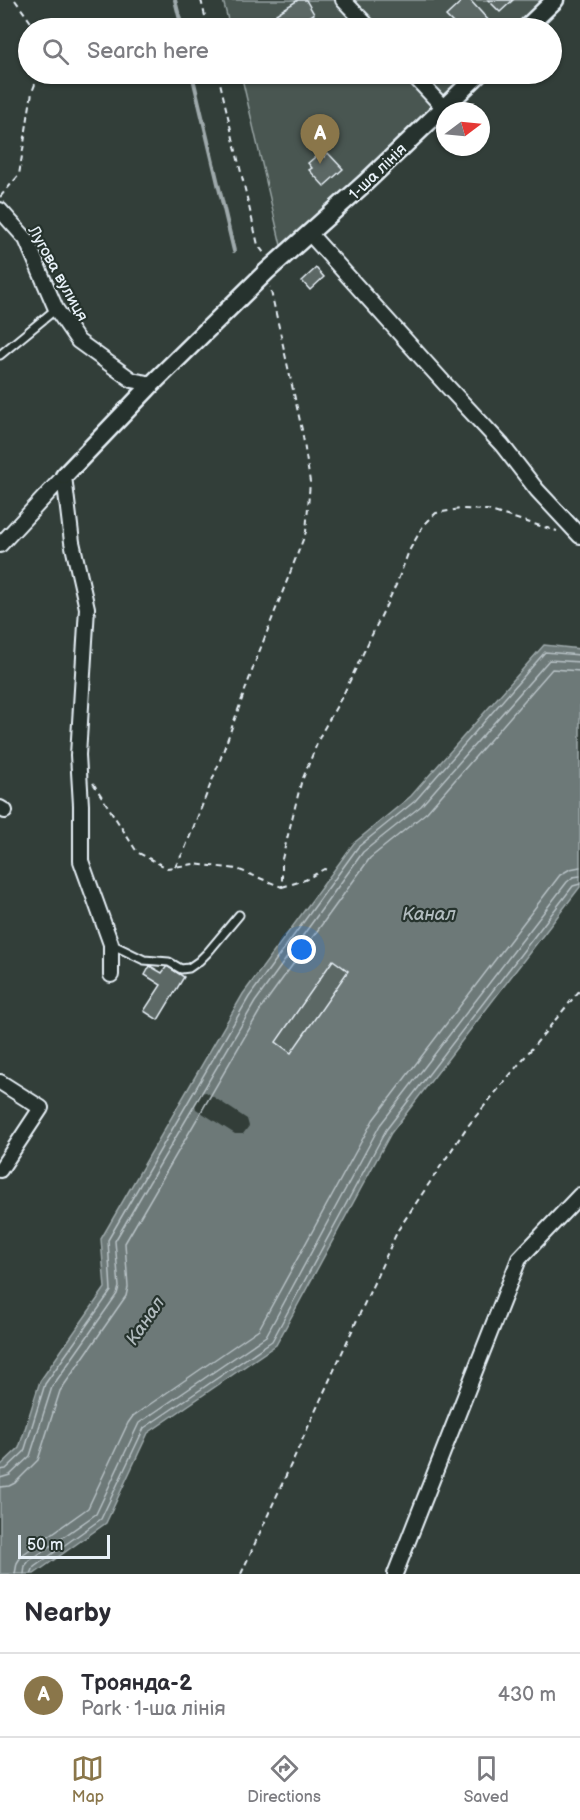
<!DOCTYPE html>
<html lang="en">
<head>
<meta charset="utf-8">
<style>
  :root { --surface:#fff; --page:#f7f7f7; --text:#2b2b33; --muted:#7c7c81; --line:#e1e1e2; --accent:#8a764a }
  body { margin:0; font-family:"Balsamiq Sans",sans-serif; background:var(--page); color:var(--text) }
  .compass { position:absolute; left:436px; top:102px; width:54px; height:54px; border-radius:50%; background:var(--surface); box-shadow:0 2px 4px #0004; rotate:74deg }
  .scale { position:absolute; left:18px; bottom:15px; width:92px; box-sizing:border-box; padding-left:6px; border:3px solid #e8f1f8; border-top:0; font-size:16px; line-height:21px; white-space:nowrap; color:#e8f1f8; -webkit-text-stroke:4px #26332d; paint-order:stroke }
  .you { position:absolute; left:302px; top:950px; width:21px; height:21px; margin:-15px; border:4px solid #fff; border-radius:50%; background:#1a73e8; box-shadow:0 0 0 9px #1a73e833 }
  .badge { display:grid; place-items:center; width:39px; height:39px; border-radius:50%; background:var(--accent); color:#fff; font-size:20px; font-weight:700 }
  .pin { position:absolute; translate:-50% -50px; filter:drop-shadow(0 2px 3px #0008) }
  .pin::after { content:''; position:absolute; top:32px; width:21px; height:18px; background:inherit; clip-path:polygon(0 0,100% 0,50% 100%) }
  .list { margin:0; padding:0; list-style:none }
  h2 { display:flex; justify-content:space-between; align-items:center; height:78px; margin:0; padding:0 24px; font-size:26px }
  h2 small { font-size:20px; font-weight:400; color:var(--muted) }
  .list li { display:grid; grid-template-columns:39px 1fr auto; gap:18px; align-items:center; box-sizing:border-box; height:84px; padding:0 24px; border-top:2px solid var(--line) }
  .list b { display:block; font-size:22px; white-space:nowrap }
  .list p { margin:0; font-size:20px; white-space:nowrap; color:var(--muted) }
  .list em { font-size:20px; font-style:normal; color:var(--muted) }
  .icon { flex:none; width:33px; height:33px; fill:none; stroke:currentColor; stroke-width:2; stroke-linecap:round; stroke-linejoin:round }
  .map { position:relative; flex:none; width:580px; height:1574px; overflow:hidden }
  .search { position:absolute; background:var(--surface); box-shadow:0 2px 4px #0004; left:18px; right:18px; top:18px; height:66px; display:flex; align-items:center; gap:15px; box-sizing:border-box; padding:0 21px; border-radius:33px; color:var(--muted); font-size:22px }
  .sheet { height:162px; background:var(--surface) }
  nav { display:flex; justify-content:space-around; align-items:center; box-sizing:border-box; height:84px; border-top:2px solid var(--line); background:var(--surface); font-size:16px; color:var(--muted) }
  nav a { display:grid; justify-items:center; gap:3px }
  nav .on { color:var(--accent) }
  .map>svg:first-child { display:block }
  .green { fill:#495651; stroke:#98a4a4; stroke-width:1.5 }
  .water { fill:#6d7978; stroke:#9ea9ab; stroke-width:1.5 }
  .pier { fill:#323e39 }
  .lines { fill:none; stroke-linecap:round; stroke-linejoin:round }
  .shore { stroke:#b7c1c5; stroke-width:1.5 }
  .stream { stroke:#9ea9ab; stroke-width:4 }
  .building { fill:#5c6865; stroke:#e8f1f8; stroke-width:1.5 }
  .service-casing { stroke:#e8f1f8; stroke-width:11 }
  .minor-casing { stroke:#e8f1f8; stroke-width:18 }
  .tertiary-casing { stroke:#e8f1f8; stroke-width:21 }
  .path { stroke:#e8f1f8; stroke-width:2; stroke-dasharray:6 4.5; stroke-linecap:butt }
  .service { stroke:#26332d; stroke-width:7 }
  .minor { stroke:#26332d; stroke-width:14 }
  .tertiary { stroke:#26332d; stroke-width:16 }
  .labels { text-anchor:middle; stroke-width:4.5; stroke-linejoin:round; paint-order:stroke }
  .street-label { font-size:16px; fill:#e8f1f8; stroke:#26332d }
  .water-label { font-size:18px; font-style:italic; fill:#b1bbbe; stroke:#26332d }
</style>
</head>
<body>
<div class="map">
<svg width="580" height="1574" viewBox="0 0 580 1574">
  <rect width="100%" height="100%" fill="#323e39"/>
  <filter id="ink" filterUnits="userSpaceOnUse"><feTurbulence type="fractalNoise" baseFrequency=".0167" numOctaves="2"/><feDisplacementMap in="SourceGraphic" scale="12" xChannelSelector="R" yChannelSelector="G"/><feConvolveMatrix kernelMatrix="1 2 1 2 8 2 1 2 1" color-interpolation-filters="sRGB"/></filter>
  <g filter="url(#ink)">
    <path class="green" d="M223,0H549L519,28H230Z
      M241,74H472L283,254Z"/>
    <path class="water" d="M544,645L580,649V887L391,1133L276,1345L148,1433L106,1523L34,1574H0V1466L19,1448L40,1381L105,1288L101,1239L243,994L354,843L411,796Z"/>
    <path class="pier" d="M206,1092L247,1119L249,1126L243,1134H235L196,1109L195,1104L200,1093Z"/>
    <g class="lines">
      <path class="shore" d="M0,1470L6,1469L24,1452L45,1384L111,1291L108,1240L249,997L358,847L415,801L545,652L580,655
        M0,1478L10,1475L30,1456L52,1387L117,1294L119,1287L115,1241L255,1002L363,852L421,806L549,660L580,662
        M0,1487L9,1486L15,1483L38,1460L60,1391L126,1296L128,1287L125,1243L262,1007L370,858L427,812L552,669L580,671
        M15,1574L17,1563L22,1555L88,1508L128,1423L133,1416L259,1329L373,1120L560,875L570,869L580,867
        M24,1574L25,1566L29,1561L96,1514L139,1423L266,1336L380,1125L567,882L573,877L580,876
        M31,1574L34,1567L101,1519L144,1428L272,1341L386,1130L573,886L580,884"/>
      <path class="stream" d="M175,0L182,28
        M192,74L234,251"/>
    </g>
    <path class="building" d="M298,0H306L314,14L291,28H285L276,14Z
      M463,0H470L490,22L483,28H458L446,16Z
      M488,0H513L500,12Z
      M320,153L324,157L328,153L343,169L324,186L309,170L312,168L308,163Z
      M316,268L324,277L310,290L302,281Z
      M333,960L348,971L291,1053L276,1042Z
      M150,966L162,973L167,966L184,977L158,1020L144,1011L161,985L145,975Z"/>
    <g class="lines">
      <g class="service-casing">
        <path id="service" d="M0,355L56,309
          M111,944L144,960L169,962L181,969L189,968L199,961L208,952L239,915"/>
      </g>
      <g class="minor-casing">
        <path id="minor" d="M343,0L370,28
          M412,74L443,107
          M0,210L26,239L56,309L78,341L132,380L152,384
          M310,234L446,385L502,445L537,490L580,536
          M64,476L72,542L87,608L78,755L81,805V861L111,944V975
          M0,545L64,476
          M0,808L5,811
          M0,1082L41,1108L0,1170
          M395,1574L519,1259L580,1195"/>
      </g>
      <g class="tertiary-casing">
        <path id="tertiary" d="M526,28L555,0
          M64,476L152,384L266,272L365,183L479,74"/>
      </g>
      <path class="path" d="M15,0L35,28
        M201,0L208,28
        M218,74L258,245L264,253
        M0,197L19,175L32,92L39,74
        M93,783L137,852L167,868L194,864L237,869L282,887V859L301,783L321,734L343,695L396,585L409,551L423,526L436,513L460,509L487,510L557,531
        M175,867L184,851L219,763L256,660L306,532L310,482L302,430L270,287
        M282,887L305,880L324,869L328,870
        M241,1574L398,1230L467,1127L580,990"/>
      <use href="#service" class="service"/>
      <use href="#minor" class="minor"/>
      <use href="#tertiary" class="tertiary"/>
    </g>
  </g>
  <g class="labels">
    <g class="street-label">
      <text transform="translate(377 171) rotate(-44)" y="6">1-ша лінія</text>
      <text transform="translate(59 273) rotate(61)" y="6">Лугова вулиця</text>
    </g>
    <g class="water-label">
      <text x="429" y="920">Канал</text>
      <text transform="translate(145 1321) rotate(-56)" y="6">Канал</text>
    </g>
  </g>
</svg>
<svg class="compass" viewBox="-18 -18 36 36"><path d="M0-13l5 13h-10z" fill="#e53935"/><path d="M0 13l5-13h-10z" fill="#7c7c81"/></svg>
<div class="scale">50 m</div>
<div class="you"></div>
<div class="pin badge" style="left:320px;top:164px">A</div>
<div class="search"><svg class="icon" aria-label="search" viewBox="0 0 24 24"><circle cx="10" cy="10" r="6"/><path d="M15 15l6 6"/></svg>Search here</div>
</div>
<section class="sheet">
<h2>Nearby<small></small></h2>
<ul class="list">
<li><span class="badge">A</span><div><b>Троянда-2</b><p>Park · 1-ша лінія</p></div><em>430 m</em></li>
</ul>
</section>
<nav>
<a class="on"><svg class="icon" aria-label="map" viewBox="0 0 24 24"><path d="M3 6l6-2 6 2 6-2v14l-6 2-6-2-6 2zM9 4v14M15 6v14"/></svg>Map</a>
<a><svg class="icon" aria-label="directions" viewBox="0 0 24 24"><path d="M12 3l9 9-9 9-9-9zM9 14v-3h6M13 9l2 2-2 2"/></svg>Directions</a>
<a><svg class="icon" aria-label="saved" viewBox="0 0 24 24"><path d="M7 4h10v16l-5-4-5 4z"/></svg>Saved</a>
</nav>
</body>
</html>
